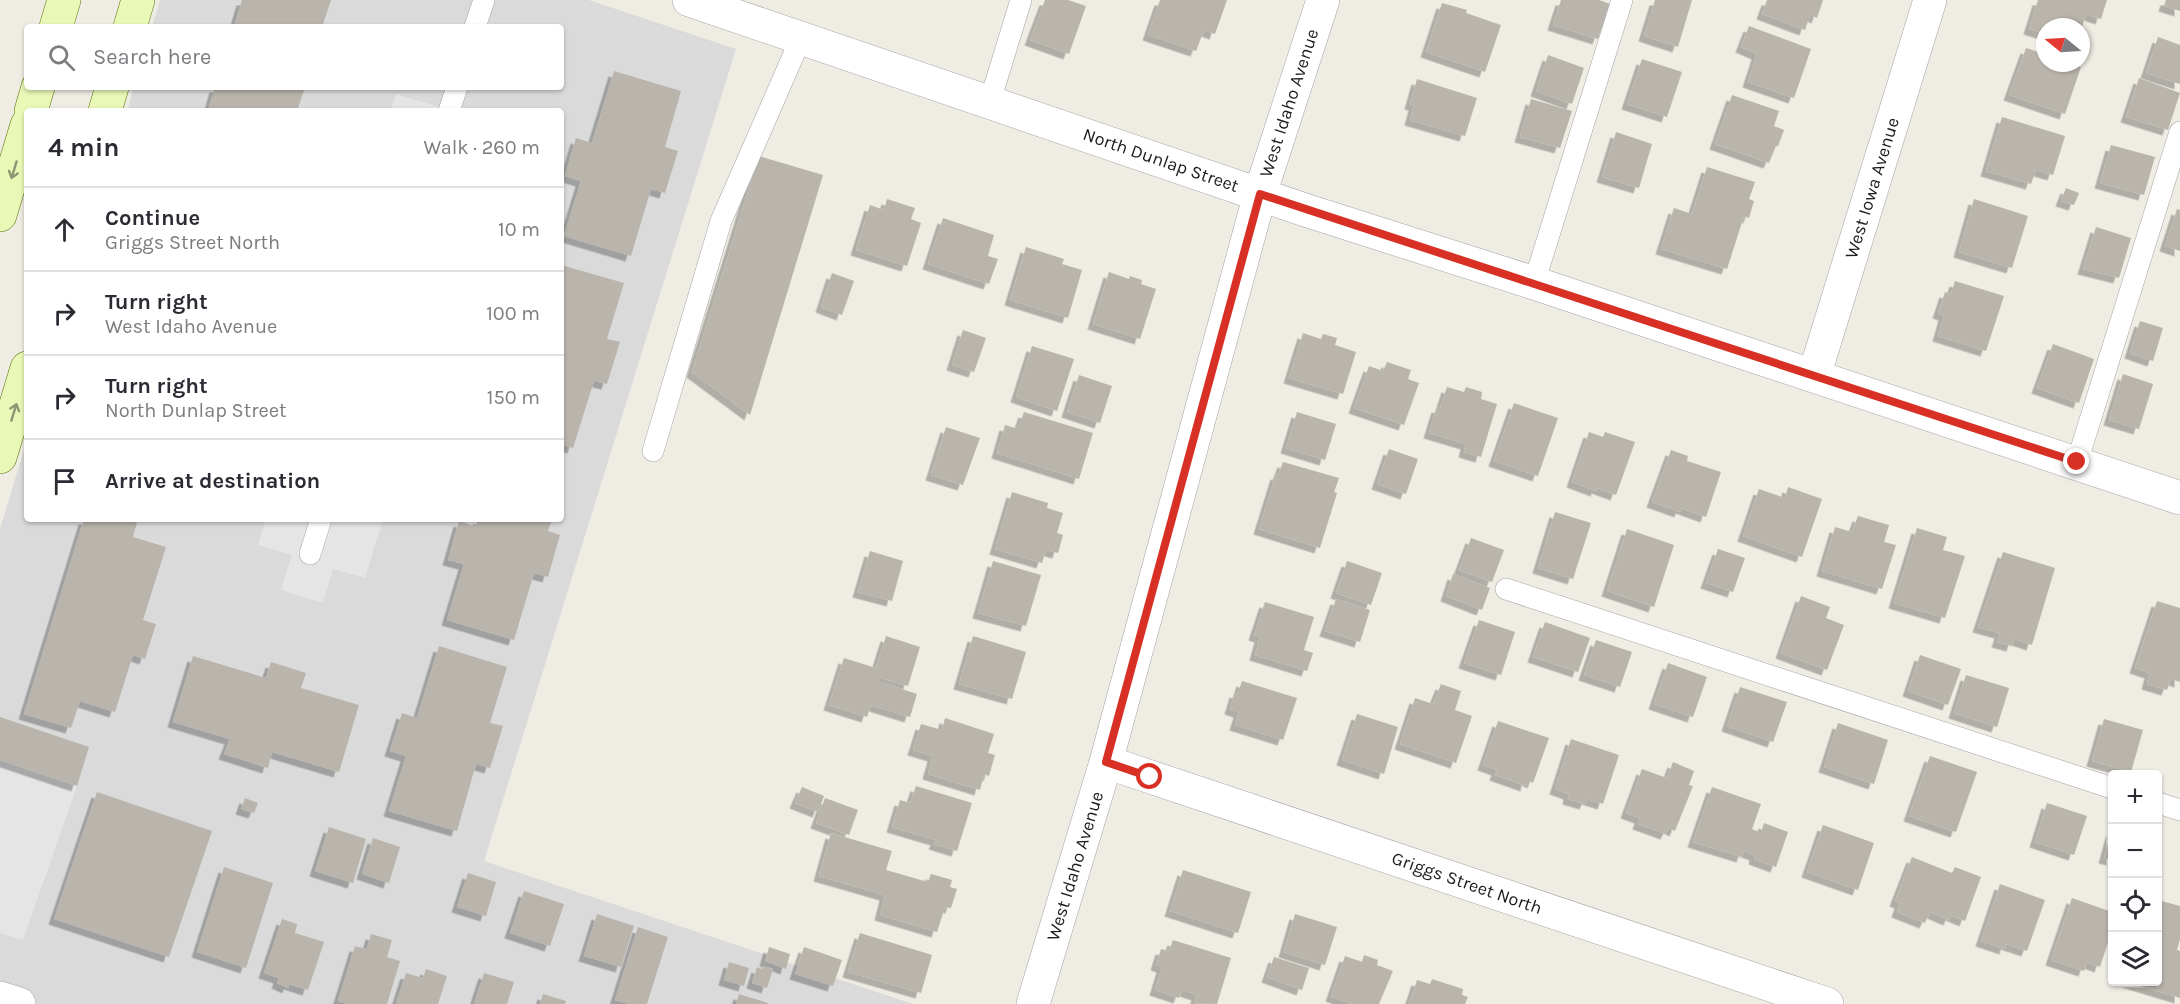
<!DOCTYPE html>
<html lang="en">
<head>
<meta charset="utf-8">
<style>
  :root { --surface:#fff; --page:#f7f7f7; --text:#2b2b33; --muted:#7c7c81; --line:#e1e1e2 }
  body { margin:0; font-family:Karla,sans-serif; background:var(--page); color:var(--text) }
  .controls { position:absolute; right:18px; bottom:18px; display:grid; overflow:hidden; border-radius:6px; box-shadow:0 2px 4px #0004 }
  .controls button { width:54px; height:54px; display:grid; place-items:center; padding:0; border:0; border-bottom:2px solid var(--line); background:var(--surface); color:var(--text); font:30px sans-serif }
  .compass { position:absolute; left:2036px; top:18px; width:54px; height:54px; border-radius:50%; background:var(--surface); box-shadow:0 2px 4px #0004; rotate:288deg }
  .stop { position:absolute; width:18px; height:18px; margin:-14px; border:4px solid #d93025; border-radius:50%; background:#fff }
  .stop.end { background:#d93025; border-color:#fff; box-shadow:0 2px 6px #0008 }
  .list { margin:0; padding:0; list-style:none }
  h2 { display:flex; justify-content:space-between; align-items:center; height:78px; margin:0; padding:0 24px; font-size:26px }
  h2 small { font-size:20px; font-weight:400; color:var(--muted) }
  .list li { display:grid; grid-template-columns:39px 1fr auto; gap:18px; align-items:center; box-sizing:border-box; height:84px; padding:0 24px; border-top:2px solid var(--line) }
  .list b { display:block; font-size:22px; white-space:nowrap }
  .list p { margin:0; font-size:20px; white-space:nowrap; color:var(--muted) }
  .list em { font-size:20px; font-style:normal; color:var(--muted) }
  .icon { flex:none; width:33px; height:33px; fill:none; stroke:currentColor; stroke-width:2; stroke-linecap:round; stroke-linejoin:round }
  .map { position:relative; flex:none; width:2180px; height:1004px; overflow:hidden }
  .search { position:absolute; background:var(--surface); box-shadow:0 2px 4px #0004; left:24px; top:24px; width:540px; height:66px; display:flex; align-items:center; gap:15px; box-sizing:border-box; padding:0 21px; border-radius:6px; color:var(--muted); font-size:22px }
  .panel { position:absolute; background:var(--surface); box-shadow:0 2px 4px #0004; left:24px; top:108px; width:540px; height:414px; border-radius:6px }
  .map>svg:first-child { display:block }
  .residential { fill:#dbdada }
  .parking { fill:#e5e5e5 }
  .building { fill:#bab5ac; filter:url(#shadow) }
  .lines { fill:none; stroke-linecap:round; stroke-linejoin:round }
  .lane-casing { stroke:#a4a4a4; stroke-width:22 }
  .street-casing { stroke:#a4a4a4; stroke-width:34 }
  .secondary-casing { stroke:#547007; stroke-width:34 }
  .lane { stroke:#fff; stroke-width:21 }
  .street { stroke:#fff; stroke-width:33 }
  .secondary { stroke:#eaf8b7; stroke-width:33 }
  .oneway { stroke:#8e9572 }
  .route { stroke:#d93025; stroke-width:8 }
  .labels { text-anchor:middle; stroke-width:5; stroke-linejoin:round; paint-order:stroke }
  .street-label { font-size:18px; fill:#1d1d1d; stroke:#fff }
</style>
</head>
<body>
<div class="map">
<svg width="2180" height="1004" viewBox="0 0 2180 1004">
  <defs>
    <filter id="shadow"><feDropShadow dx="-5.5" dy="5.5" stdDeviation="0" flood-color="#0004"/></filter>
  </defs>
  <rect width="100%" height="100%" fill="#eeece3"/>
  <path class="residential" d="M160,0H589L736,49L484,861L913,1004H0V529L27,440V519H561V111H127L134,87H561V27H152Z"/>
  <path class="parking" d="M396,94L452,111H390Z
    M266,519H383L365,578L333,569L323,603L281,590L292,555L258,545Z
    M0,760L77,786L23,940L0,933Z"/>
  <path class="building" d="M242,0H331L322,27H234Z
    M1045,0H1068L1086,6L1069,54L1030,40Z
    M1160,0H1227L1215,34L1204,30L1196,51L1148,35Z
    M1561,0H1599L1610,4L1598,39L1553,25Z
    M1655,0H1692L1678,47L1644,36Z
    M1767,0H1823L1817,18L1810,15L1805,30L1762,14Z
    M2038,0H2107L2101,19L2086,14L2082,27H2045V34L2029,29Z
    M2166,0H2180V11L2164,6Z
    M1442,3L1467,10L1466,13L1501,25L1485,72L1426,52Z
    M1749,26L1811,49L1794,98L1748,82L1757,54L1741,47Z
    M2158,37L2180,45V84L2146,73Z
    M2026,48L2045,54V63H2070L2081,67L2065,114L2009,95Z
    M1548,55L1584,68L1572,104L1536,91Z
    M1642,59L1682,72L1667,117L1627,104Z
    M614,71L681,91L665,147L678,151L665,193L651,189L631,256L564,236L581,181L565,176L576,138L592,143Z
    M2139,78L2180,93L2168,130L2126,117Z
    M1417,79L1477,98L1465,136L1410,120L1414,105L1410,104Z
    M215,87H305L297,111H208Z
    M1732,95L1779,111L1774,126L1784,130L1778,146H1776L1769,163L1715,144Z
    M1531,99L1572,111L1560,148L1520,137Z
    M2002,117L2065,136L2053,175L2036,170L2031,184L1986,171Z
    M1616,132L1652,144L1639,188L1602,177Z
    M2111,145L2155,157L2144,195L2100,183Z
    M759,156L823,175L750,415L692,372Z
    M1707,167L1755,182L1749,199L1754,201L1749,218L1744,216L1727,269L1661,249L1674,208L1692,214Z
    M2066,188L2079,193L2074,205L2061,201Z
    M887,199L915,208L911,219L921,223L907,266L856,250L870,205L884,210Z
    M1974,199L2028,216L2012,268L1959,252Z
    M2177,209L2180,210V251L2165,246Z
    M943,218L994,235L988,256L998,259L989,284L928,264Z
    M2096,227L2131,238L2119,278L2083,269Z
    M1026,247L1064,259L1062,264L1082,270L1068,318L1010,300Z
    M561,265L624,283L607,339L620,342L607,384L594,381L573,448L561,444Z
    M1109,272L1129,279L1130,276L1142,280L1141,284L1156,289L1140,339L1093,324Z
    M832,273L854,281L842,315L821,307Z
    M1955,281L2004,296L1986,351L1938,336L1944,315L1938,313L1945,292L1951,294Z
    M2140,321L2163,328L2153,361L2130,353Z
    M963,330L986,338L974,372L952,365Z
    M1303,333L1321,339L1323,334L1337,338L1335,345L1356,352L1343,394L1289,378Z
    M2053,344L2094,359L2079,403L2037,388Z
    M1032,346L1074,359L1057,411L1016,397Z
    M1387,362L1411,370L1408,379L1419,383L1404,425L1354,408L1369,366L1383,371Z
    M2123,374L2153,384L2139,429L2109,420Z
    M1079,375L1112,386L1100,423L1067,412Z
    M1447,387L1464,392L1466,387L1482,392L1481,399L1497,404L1481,457L1464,452L1466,444L1429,433L1437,407L1440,408Z
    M1514,403L1558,418L1538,476L1494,461Z
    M1024,412L1093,433L1079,479L997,453L1005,425L1018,429Z
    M1297,412L1336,424L1325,460L1286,448Z
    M946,427L980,438L963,485L931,475Z
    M1589,432L1603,437L1605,432L1635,442L1616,495L1597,488L1596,491L1572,482Z
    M1389,449L1418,459L1406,494L1377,484Z
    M1671,450L1688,456L1687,461L1721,472L1706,517L1681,508L1680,512L1652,502Z
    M1283,462L1339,478L1334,492L1337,493L1320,548L1259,529L1276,474L1278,475Z
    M1788,487L1822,499L1802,557L1743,536L1759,489L1785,498Z
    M1012,492L1048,503L1047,508L1063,513L1057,533L1063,535L1058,553L1046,550L1042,563L995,549Z
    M1555,512L1591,523L1573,579L1538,568Z
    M1858,516L1889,525L1884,542L1896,545L1882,589L1822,571L1835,527L1852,532Z
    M84,519H138L133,537L166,547L143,620L156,624L145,659L133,655L115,712L80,701L71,728L24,714Z
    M478,519H552L548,531L560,535L548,577L534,573L514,640L447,620L464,564L448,560L459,521L476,527Z
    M1917,528L1947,537L1943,550L1965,556L1945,618L1894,603Z
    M1627,529L1674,545L1654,607L1607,591Z
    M1471,538L1504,550L1492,582L1459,570Z
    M1718,549L1745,558L1733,592L1706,583Z
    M870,551L903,561L892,601L858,592Z
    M2003,552L2055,568L2032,645L2014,639L2012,646L1997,642L2000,633L1978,627Z
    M993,561L1041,575L1026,626L978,613Z
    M1347,561L1382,573L1371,605L1336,593Z
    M1453,574L1490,588L1482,610L1446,596Z
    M1801,596L1830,607L1826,618L1844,625L1827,670L1781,653Z
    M1336,599L1370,610L1360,642L1325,631Z
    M2157,601L2180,608V682L2171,679L2167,690L2147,684L2150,673L2135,668Z
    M1265,602L1314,617L1304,650L1313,653L1307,671L1255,655L1260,637L1254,635Z
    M1479,620L1515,632L1501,675L1464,663Z
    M1545,622L1590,638L1578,672L1533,657Z
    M886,636L920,647L908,686L878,677L877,681L917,694L910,717L871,705L867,717L829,705L844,658L876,668Z
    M973,636L1026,652L1012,699L959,684Z
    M1596,640L1632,652L1620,687L1584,675Z
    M439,646L507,667L490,723L503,726L490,768L476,764L457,831L389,811L406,756L390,751L402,713L417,718Z
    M1920,655L1961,669L1948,705L1908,691Z
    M193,656L266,678L271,662L306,673L301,688L359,705L339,772L272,752L268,768L224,754L230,739L173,722Z
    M1668,663L1707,677L1693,717L1654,704Z
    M1966,675L2009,688L1997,727L1954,713Z
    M1242,681L1297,698L1283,740L1235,725L1239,712L1230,709L1235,692L1238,693Z
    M1441,684L1461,691L1455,710L1472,716L1456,763L1400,744L1415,698L1433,704Z
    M1740,687L1787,702L1773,742L1727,726Z
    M1357,714L1398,727L1384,774L1342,760Z
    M0,717L89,747L77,786L0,760Z
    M945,718L994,734L988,753L995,755L989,776L984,774L980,790L928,774L933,756L913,750L921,724L942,730Z
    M2104,719L2143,730L2131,772L2092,761Z
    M1498,721L1549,738L1533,783L1527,780L1526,786L1495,775L1497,770L1483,765Z
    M1838,723L1888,740L1874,784L1824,767Z
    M1571,739L1619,755L1603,804L1587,799L1585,804L1568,799L1569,794L1555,789Z
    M1930,756L1977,772L1956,832L1909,816Z
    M1673,762L1694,771L1689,785L1693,786L1675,831L1669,828L1666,834L1638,824L1640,818L1626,813L1642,769L1667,778Z
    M916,786L972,803L957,851L934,844L936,840L892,827L900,800L910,803Z
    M802,787L824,796L818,812L795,803Z
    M1712,787L1761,804L1752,829L1761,833L1764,823L1788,832L1776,867L1754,859L1755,855L1744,851L1742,857L1693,842Z
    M97,792L212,831L169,957L54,919Z
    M245,798L258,803L254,813L241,809Z
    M825,798L858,810L849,835L816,823Z
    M2047,803L2087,816L2074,855L2035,842Z
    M1823,825L1874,843L1858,890L1807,872Z
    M329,827L366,839L353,883L315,871Z
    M2112,829V860L2104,858Z
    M831,833L892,851L886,870L928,882L931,874L952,880L950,887L957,889L951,908L945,907L937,932L880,915L885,895L819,876Z
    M373,838L400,847L389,883L362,874Z
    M1912,857L1952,873L1955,867L1981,877L1965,921L1951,915L1949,920L1930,912L1925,923L1897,912L1900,903L1895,901Z
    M224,867L273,883L246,968L197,952Z
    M1183,870L1251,892L1238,933L1170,911Z
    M468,873L496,882L486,916L457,907Z
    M2000,884L2045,900L2027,951L2006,944L2005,949L1981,941Z
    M524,891L564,904L550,946L510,933Z
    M2072,898L2112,912V930L2100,967L2087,962L2084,971L2051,960Z
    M2158,900L2180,906V939L2177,950L2180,951V998L2127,982H2158V941L2162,925L2158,923Z
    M597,914L634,926L621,967L584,956Z
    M1295,914L1337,927L1325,965L1284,952Z
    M282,919L297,924L295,933L324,942L308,990L289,984L288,988L277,983L279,978L264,973Z
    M638,927L668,937L647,1004H630L615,1000Z
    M860,933L932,955L921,993L848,972Z
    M371,934L392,940L387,957L400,961L387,1004H347L338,1001L355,946L367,949Z
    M1173,940L1231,958L1217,1004L1194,1003L1197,995L1182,990L1179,998L1155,990L1162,967L1156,965L1161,949L1169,951Z
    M769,947L790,954L786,969L765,961Z
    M804,947L842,960L833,986L795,974Z
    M1364,955L1378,960L1377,965L1393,971L1379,1004H1352L1331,996L1345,956L1362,962Z
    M1274,957L1309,968L1302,990L1267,977Z
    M729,962L749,968L744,986L724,980Z
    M763,966L773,969L767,988L752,983L757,967L762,969Z
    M426,969L447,976L438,1004H396L406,973L423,978Z
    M484,973L514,982L507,1004H474Z
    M1432,979L1463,989L1462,995L1468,997L1465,1004H1409L1417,980L1430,984Z
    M543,994L566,1001L565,1004H540Z
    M739,994L768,1003V1004H736Z"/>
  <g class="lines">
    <g class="lane-casing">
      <path id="lane" d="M475,27L484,0
        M990,101L1021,0
        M449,111L457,87
        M1534,283L1622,0
        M653,451L721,221L801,38
        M2077,462L2180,132
        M310,554L321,519
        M1506,589L2112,788
        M2158,803L2180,810"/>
    </g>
    <g class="street-casing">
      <path id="street" d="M689,0L1305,210L1534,283L2180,498
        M1814,376L1930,0
        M1106,762L1827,1004
        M0,998L19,1004
        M1033,1004L1106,762L1260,194L1323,0"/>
    </g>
    <g class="secondary-casing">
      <path id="secondary" d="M56,27L64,0
        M130,27L138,0
        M31,111L38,87
        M105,111L112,87
        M0,215L27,125
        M0,457L27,368"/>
    </g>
    <use href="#lane" class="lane"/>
    <use href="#street" class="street"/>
    <use href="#secondary" class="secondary"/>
  </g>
  <defs><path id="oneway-shaft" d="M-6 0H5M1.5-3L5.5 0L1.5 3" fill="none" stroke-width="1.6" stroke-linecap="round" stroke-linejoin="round" transform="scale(1.5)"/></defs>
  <g class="oneway">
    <use href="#oneway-shaft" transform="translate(14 170) rotate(107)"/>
    <use href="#oneway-shaft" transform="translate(14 412) rotate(-73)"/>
  </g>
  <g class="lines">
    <path class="route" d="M1150,777L1106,762L1260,194L2077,462"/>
  </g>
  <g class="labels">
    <g class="street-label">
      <text transform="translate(1289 103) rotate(-72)" y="6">West Idaho Avenue</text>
      <text transform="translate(1161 160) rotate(19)" y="6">North Dunlap Street</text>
      <text transform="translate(1872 188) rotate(-73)" y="6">West Iowa Avenue</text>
      <text transform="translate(1075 866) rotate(-73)" y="6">West Idaho Avenue</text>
      <text transform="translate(1467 883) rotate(19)" y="6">Griggs Street North</text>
    </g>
  </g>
</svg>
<div class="controls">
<button>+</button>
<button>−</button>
<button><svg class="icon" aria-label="locate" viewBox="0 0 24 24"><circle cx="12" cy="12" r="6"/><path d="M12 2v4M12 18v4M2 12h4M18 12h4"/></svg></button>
<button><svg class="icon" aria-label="layers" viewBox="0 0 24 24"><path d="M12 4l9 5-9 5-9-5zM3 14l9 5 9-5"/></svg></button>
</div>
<svg class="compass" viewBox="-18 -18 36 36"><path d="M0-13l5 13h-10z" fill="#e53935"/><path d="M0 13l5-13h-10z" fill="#7c7c81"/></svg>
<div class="stop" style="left:1150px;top:777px"></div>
<div class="stop end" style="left:2077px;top:462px"></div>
<div class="search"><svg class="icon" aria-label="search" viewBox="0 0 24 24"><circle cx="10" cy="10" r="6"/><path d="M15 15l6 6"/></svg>Search here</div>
<section class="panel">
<h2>4 min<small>Walk · 260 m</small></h2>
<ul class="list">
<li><svg class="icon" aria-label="ahead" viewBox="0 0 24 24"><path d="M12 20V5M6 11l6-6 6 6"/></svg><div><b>Continue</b><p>Griggs Street North</p></div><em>10 m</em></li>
<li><svg class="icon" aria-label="right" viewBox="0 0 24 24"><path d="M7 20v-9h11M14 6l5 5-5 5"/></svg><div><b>Turn right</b><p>West Idaho Avenue</p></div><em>100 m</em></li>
<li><svg class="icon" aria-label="right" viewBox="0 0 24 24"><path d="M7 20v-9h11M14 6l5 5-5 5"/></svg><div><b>Turn right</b><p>North Dunlap Street</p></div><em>150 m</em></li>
<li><svg class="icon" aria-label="arrive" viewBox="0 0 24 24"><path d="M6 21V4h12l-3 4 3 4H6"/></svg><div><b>Arrive at destination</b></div></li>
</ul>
</section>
</div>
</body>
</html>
